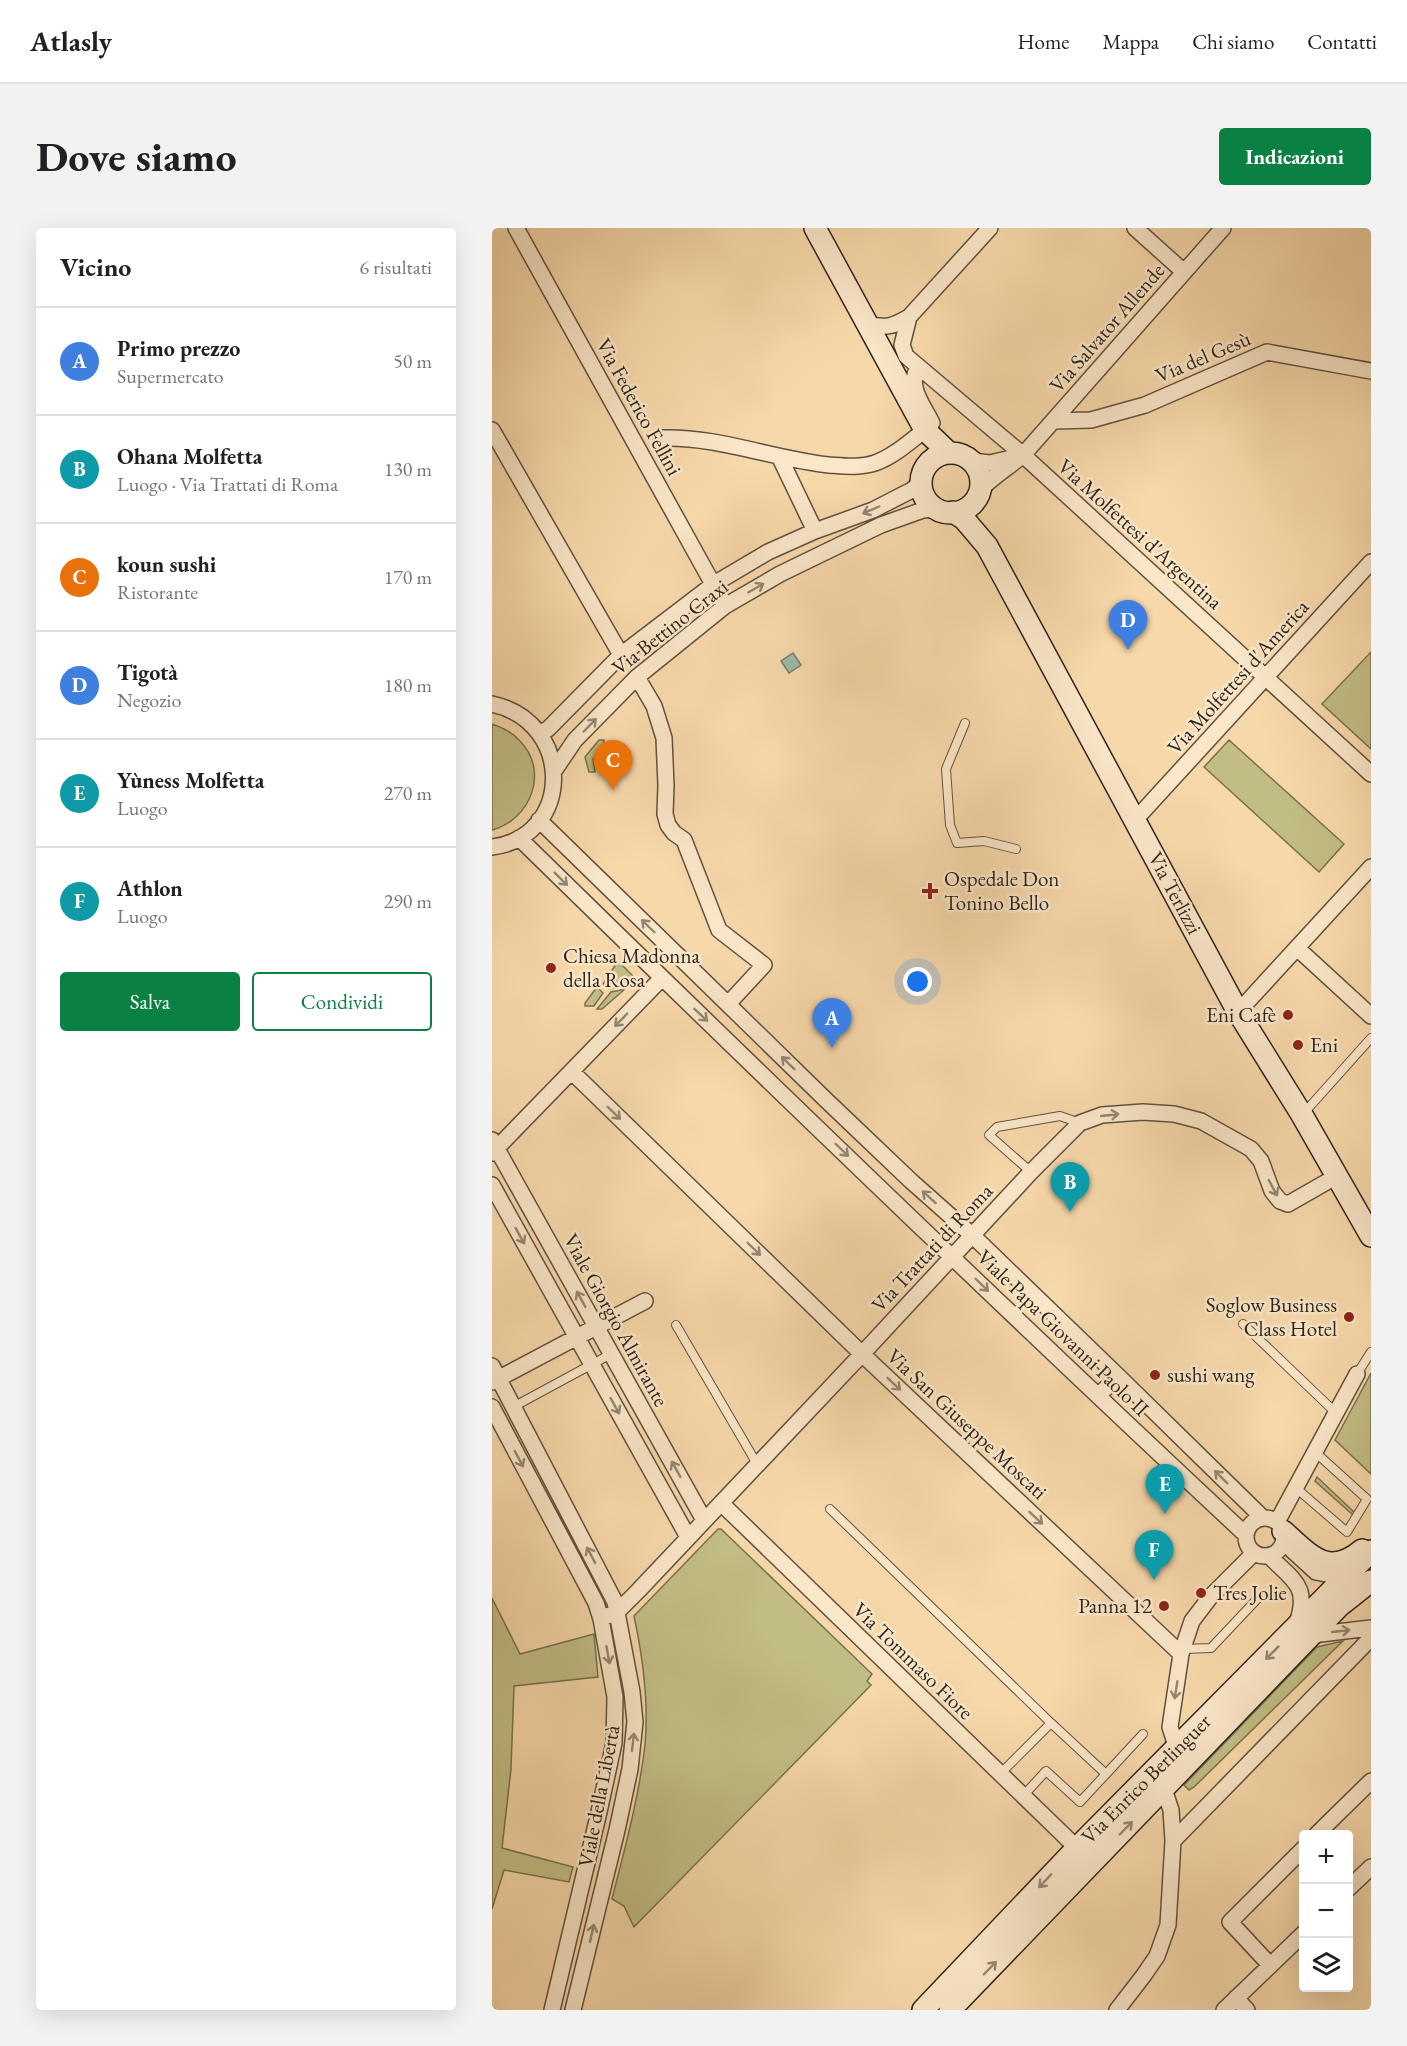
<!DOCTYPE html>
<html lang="it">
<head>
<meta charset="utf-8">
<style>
  :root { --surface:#fff; --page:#f2f2f2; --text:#202124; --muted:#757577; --line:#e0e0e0; --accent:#0b8043 }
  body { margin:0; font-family:"EB Garamond",serif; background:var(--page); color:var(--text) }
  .controls { position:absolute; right:18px; bottom:18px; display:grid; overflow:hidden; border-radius:6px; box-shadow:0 6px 24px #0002 }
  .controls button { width:54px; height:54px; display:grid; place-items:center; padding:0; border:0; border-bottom:2px solid var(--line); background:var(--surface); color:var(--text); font:30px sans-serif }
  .you { position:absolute; left:426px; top:754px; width:21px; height:21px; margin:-15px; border:4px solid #fff; border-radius:50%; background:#1a73e8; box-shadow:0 0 0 9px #1a73e833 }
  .badge { display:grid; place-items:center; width:39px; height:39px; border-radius:50%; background:var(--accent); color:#fff; font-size:20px; font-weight:700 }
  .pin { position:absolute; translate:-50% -50px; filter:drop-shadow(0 2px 3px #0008) }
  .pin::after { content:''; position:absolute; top:32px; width:21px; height:18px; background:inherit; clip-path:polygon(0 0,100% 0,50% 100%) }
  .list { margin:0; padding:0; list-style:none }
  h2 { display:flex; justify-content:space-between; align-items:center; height:78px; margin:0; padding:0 24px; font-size:26px }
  h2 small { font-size:20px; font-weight:400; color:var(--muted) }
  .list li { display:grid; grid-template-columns:39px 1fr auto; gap:18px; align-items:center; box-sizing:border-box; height:108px; padding:0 24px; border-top:2px solid var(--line) }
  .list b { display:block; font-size:22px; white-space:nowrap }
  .list p { margin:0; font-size:20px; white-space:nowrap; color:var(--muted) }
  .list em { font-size:20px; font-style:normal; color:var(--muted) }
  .actions { display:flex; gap:12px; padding:18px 24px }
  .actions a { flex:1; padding:14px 0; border:2px solid var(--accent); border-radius:6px; text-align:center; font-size:21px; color:var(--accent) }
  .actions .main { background:var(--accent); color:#fff }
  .icon { flex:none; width:33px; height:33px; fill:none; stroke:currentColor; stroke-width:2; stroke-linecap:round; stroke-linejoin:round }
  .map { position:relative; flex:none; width:879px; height:1782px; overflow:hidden; border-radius:6px }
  header { display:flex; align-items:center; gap:36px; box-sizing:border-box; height:84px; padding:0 30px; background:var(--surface); border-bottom:2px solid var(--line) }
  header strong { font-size:28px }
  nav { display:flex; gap:33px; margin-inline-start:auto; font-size:21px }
  .intro { display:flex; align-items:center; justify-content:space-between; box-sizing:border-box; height:144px; padding:0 36px }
  h1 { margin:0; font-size:42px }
  .button { padding:15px 27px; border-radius:6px; background:var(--accent); color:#fff; font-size:21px; font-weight:700 }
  main { display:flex; gap:36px; padding:0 36px }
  aside { flex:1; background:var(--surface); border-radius:6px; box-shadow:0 6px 24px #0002 }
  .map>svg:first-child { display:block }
  .green { fill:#c2bd85; stroke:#787150; stroke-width:1.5 }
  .water { fill:#9dbaa8; stroke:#707e70; stroke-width:1.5 }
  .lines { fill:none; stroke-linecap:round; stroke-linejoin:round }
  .lane-casing { stroke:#60523f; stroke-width:10 }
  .street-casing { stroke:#60523f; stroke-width:18 }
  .secondary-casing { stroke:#2d251b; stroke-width:24 }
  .lane { stroke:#fae6c8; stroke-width:8 }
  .street { stroke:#fae6c8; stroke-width:15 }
  .secondary { stroke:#fae6c8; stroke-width:21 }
  .oneway { stroke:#948672 }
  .poi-dot { fill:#8f2418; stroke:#fae6c8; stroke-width:2 }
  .labels { text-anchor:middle; stroke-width:5; stroke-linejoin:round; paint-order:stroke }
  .street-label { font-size:21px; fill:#2d251b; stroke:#fae6c8 }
  .poi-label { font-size:21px; fill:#2d251b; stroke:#fae6c8; text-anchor:start }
</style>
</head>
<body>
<header>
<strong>Atlasly</strong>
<nav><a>Home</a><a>Mappa</a><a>Chi siamo</a><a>Contatti</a></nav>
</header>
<div class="intro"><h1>Dove siamo</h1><a class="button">Indicazioni</a></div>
<main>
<aside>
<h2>Vicino<small>6 risultati</small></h2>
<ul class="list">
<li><span class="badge" style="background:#3f7fe0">A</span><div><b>Primo prezzo</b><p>Supermercato</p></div><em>50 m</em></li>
<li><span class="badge" style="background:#0f9aa8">B</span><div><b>Ohana Molfetta</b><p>Luogo · Via Trattati di Roma</p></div><em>130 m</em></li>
<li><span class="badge" style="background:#e8710a">C</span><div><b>koun sushi</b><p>Ristorante</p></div><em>170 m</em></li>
<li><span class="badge" style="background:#3f7fe0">D</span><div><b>Tigotà</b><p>Negozio</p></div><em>180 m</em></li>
<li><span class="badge" style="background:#0f9aa8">E</span><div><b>Yùness Molfetta</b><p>Luogo</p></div><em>270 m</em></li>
<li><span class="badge" style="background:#0f9aa8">F</span><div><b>Athlon</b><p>Luogo</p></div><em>290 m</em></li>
</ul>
<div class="actions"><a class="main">Salva</a><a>Condividi</a></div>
</aside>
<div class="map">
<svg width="879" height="1782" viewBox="0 0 879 1782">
  <rect width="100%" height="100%" fill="#f7d8aa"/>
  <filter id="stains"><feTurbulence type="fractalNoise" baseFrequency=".00333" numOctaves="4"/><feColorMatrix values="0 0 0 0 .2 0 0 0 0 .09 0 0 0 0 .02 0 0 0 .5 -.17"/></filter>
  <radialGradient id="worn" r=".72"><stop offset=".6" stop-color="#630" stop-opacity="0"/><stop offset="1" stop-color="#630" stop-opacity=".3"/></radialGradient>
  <path class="green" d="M879,424V521L830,476Z
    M0,496C11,500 20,504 28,513C58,544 38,592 0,602Z
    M107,512H112L110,521L101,531L103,544H97L93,529Z
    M737,512L852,616L827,644L712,539Z
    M126,733L142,749L136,757L117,761L111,756Z
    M105,759L111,765L102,778H93V775Z
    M133,761L110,781H105L119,764Z
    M879,1145V1246L843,1212Z
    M825,1249L863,1285L861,1287L823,1253Z
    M226,1301H229L380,1446L375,1453L379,1457L142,1699L132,1678L120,1671C133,1620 147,1569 153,1517C157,1473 151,1430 142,1388Z
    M0,1370L28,1426L102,1406L106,1449L22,1458L19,1541L10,1620L81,1639L77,1654L12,1642L0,1681Z
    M851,1413L702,1559L697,1562L692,1557L825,1419Z"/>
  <path class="water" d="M301,425L309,437L297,445L289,433Z"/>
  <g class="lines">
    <g class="lane-casing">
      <path id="lane" d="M473,495L454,541L458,597L465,615L492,613L524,621
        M812,885L879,810
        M539,944L497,907L505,899L568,888L588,895
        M751,1096L844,1185
        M184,1097L265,1236
        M865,1146L879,1124
        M21,1179L119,1126
        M804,1260L855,1304L875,1271L823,1224
        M338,1281L559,1495L508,1546
        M691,1421L719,1420L769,1367
        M559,1495L614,1546L651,1506
        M531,1568L554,1543L588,1574L614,1546"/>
    </g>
    <g class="street-casing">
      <path id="street" d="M24,0L233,378
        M643,0L692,44
        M417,89L410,117L414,128L531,227L879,546
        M376,96C393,101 402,98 417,89L498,0
        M426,139C415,158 431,177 440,195
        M562,193L599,192L653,177L775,124L879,143
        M0,202L129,427
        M169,210C226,208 281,231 337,237C352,238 368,240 383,235C401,229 417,214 433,202
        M288,230L323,303
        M480,233L498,235L528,228
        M489,261C502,248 517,239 531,227L731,0
        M145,449L162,478L172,510L174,557L173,586L176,597L182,605L192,612L227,702L272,737L236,776
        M0,476C83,494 81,609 0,619
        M48,505L56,501L129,427L222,356L276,324L323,303L381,282L420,262L430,253
        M62,543L83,512L145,449L233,378L288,346L389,297L431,282L445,281
        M47,592L334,872L419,953L481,1008L626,1148L771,1290
        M643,592L879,334
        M27,610C267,845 509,1078 754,1307
        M805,720L879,788
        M746,784L879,639
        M80,844L370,1126L689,1426
        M0,912L212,1292
        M0,925L170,750
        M0,957L196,1309
        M0,1138L123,1374L140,1464L143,1494L138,1541L125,1602L81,1782
        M0,1154L153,1073
        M606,1168L626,1148
        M0,1179L104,1375L109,1391L123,1469L122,1515L107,1584L60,1782
        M229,1275L585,1620
        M754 1309a19 19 0 1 1 38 0a19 19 0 1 1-38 0Z
        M785,1294L865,1146
        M800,1322L824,1344L854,1350
        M777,1328C801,1352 818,1358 805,1395
        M109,1391L126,1383L146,1363L370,1126L539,944L588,895L610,887L651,884L682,886L709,893L759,921L769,933L780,963L788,973L796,976L845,948
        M820,1407L879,1400
        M685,1521L678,1499L689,1426L700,1393L719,1368L762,1325
        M825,1606L879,1553
        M681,1613L879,1410
        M856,1661L879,1639
        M778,1737L738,1694L812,1620
        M744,1770L755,1782
        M625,1782L652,1747L665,1728L676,1697L681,1613L679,1582L672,1561
        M732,1782L812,1705"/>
    </g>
    <g class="secondary-casing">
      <path id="secondary" d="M323,0L433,202L457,225
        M429 255a30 30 0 1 1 60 0a30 30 0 1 1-60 0Z
        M461,284L472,291L495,318L746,784L810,887L879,1008
        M791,1303C817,1326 836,1351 870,1322
        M846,1379L879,1353
        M431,1782L585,1620L879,1323
        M458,1782L855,1370"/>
    </g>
    <use href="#lane" class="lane"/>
    <use href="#street" class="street"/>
    <use href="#secondary" class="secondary"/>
  </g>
  <defs><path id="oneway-shaft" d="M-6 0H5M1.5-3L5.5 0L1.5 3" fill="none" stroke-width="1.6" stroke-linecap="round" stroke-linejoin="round" transform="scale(1.5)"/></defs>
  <g class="oneway">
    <use href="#oneway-shaft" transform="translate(379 282) rotate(157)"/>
    <use href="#oneway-shaft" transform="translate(264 360) rotate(-30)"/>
    <use href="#oneway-shaft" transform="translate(98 497) rotate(-46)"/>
    <use href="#oneway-shaft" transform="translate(69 651) rotate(45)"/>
    <use href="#oneway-shaft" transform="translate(156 698) rotate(-136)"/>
    <use href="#oneway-shaft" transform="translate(209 787) rotate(43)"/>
    <use href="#oneway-shaft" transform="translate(129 792) rotate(134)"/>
    <use href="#oneway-shaft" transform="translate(296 835) rotate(-136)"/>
    <use href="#oneway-shaft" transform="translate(122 885) rotate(44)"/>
    <use href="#oneway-shaft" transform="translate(618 887) rotate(-6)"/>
    <use href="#oneway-shaft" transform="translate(350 922) rotate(44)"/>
    <use href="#oneway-shaft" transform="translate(781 960) rotate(62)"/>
    <use href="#oneway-shaft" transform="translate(437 969) rotate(-138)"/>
    <use href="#oneway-shaft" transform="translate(28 1008) rotate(61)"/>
    <use href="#oneway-shaft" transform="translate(262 1021) rotate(44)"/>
    <use href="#oneway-shaft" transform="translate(490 1057) rotate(44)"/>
    <use href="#oneway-shaft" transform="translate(89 1071) rotate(-119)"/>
    <use href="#oneway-shaft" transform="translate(402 1156) rotate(43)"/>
    <use href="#oneway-shaft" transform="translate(123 1178) rotate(61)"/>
    <use href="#oneway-shaft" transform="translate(27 1231) rotate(62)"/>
    <use href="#oneway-shaft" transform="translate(184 1241) rotate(-119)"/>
    <use href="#oneway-shaft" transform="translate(729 1249) rotate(-135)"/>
    <use href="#oneway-shaft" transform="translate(544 1290) rotate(43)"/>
    <use href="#oneway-shaft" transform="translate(99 1327) rotate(-118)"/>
    <use href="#oneway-shaft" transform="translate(849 1403) rotate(-6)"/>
    <use href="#oneway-shaft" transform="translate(780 1425) rotate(135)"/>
    <use href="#oneway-shaft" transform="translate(116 1427) rotate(80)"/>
    <use href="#oneway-shaft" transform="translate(684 1462) rotate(99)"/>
    <use href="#oneway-shaft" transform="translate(141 1514) rotate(-83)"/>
    <use href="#oneway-shaft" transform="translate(634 1600) rotate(-46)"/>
    <use href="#oneway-shaft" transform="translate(553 1653) rotate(133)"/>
    <use href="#oneway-shaft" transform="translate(100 1705) rotate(-77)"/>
    <use href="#oneway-shaft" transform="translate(498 1740) rotate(-46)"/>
  </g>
  <g class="poi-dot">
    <path d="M435 654h6v6h6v6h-6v6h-6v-6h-6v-6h6z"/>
    <circle cx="59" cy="740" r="6"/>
    <circle cx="796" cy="787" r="6"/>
    <circle cx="806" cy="817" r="6"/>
    <circle cx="857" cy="1089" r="6"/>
    <circle cx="663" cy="1147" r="6"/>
    <circle cx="709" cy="1365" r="6"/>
    <circle cx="672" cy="1378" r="6"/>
  </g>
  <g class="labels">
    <g class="street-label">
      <text transform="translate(615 100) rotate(-49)" y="7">Via Salvator Allende</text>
      <text transform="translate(711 129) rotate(-23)" y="7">Via del Gesù</text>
      <text transform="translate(147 179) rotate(61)" y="7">Via Federico Fellini</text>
      <text transform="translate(648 306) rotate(42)" y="7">Via Molfettesi d'Argentina</text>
      <text transform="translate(178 399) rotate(-38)" y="7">Via Bettino Craxi</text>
      <text transform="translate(746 449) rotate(-48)" y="7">Via Molfettesi d'America</text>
      <text transform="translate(683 665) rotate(62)" y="7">Via Terlizzi</text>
      <text transform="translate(440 1020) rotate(-47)" y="7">Via Trattati di Roma</text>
      <text transform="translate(124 1092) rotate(61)" y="7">Viale Giorgio Almirante</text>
      <text transform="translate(571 1105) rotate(44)" y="7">Viale Papa Giovanni Paolo II</text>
      <text transform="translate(475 1196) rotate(43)" y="7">Via San Giuseppe Moscati</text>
      <text transform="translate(421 1433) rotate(44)" y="7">Via Tommaso Fiore</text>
      <text transform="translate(654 1551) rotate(-45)" y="7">Via Enrico Berlinguer</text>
      <text transform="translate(107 1568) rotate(-79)" y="7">Viale della Libertà</text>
    </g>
    <g class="poi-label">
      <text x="452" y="658">Ospedale Don<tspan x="452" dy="24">Tonino Bello</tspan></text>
      <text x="71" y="735">Chiesa Madonna<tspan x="71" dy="24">della Rosa</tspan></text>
      <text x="784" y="794" text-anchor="end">Eni Cafè</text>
      <text x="818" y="824">Eni</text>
      <text x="845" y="1084" text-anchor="end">Soglow Business<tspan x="845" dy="24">Class Hotel</tspan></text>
      <text x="675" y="1154">sushi wang</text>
      <text x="721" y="1372">Tres Jolie</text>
      <text x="660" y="1385" text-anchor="end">Panna 12</text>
    </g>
  </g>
  <rect width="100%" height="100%" filter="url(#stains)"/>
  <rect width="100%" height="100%" fill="url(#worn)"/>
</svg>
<div class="controls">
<button>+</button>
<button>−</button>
<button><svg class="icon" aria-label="layers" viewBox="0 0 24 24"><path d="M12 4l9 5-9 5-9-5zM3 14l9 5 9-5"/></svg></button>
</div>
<div class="you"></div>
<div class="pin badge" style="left:340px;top:820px;background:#3f7fe0">A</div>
<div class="pin badge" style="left:578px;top:984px;background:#0f9aa8">B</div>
<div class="pin badge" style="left:121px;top:562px;background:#e8710a">C</div>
<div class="pin badge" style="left:636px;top:422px;background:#3f7fe0">D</div>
<div class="pin badge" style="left:673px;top:1286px;background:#0f9aa8">E</div>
<div class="pin badge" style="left:662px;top:1352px;background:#0f9aa8">F</div>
</div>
</main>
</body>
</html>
